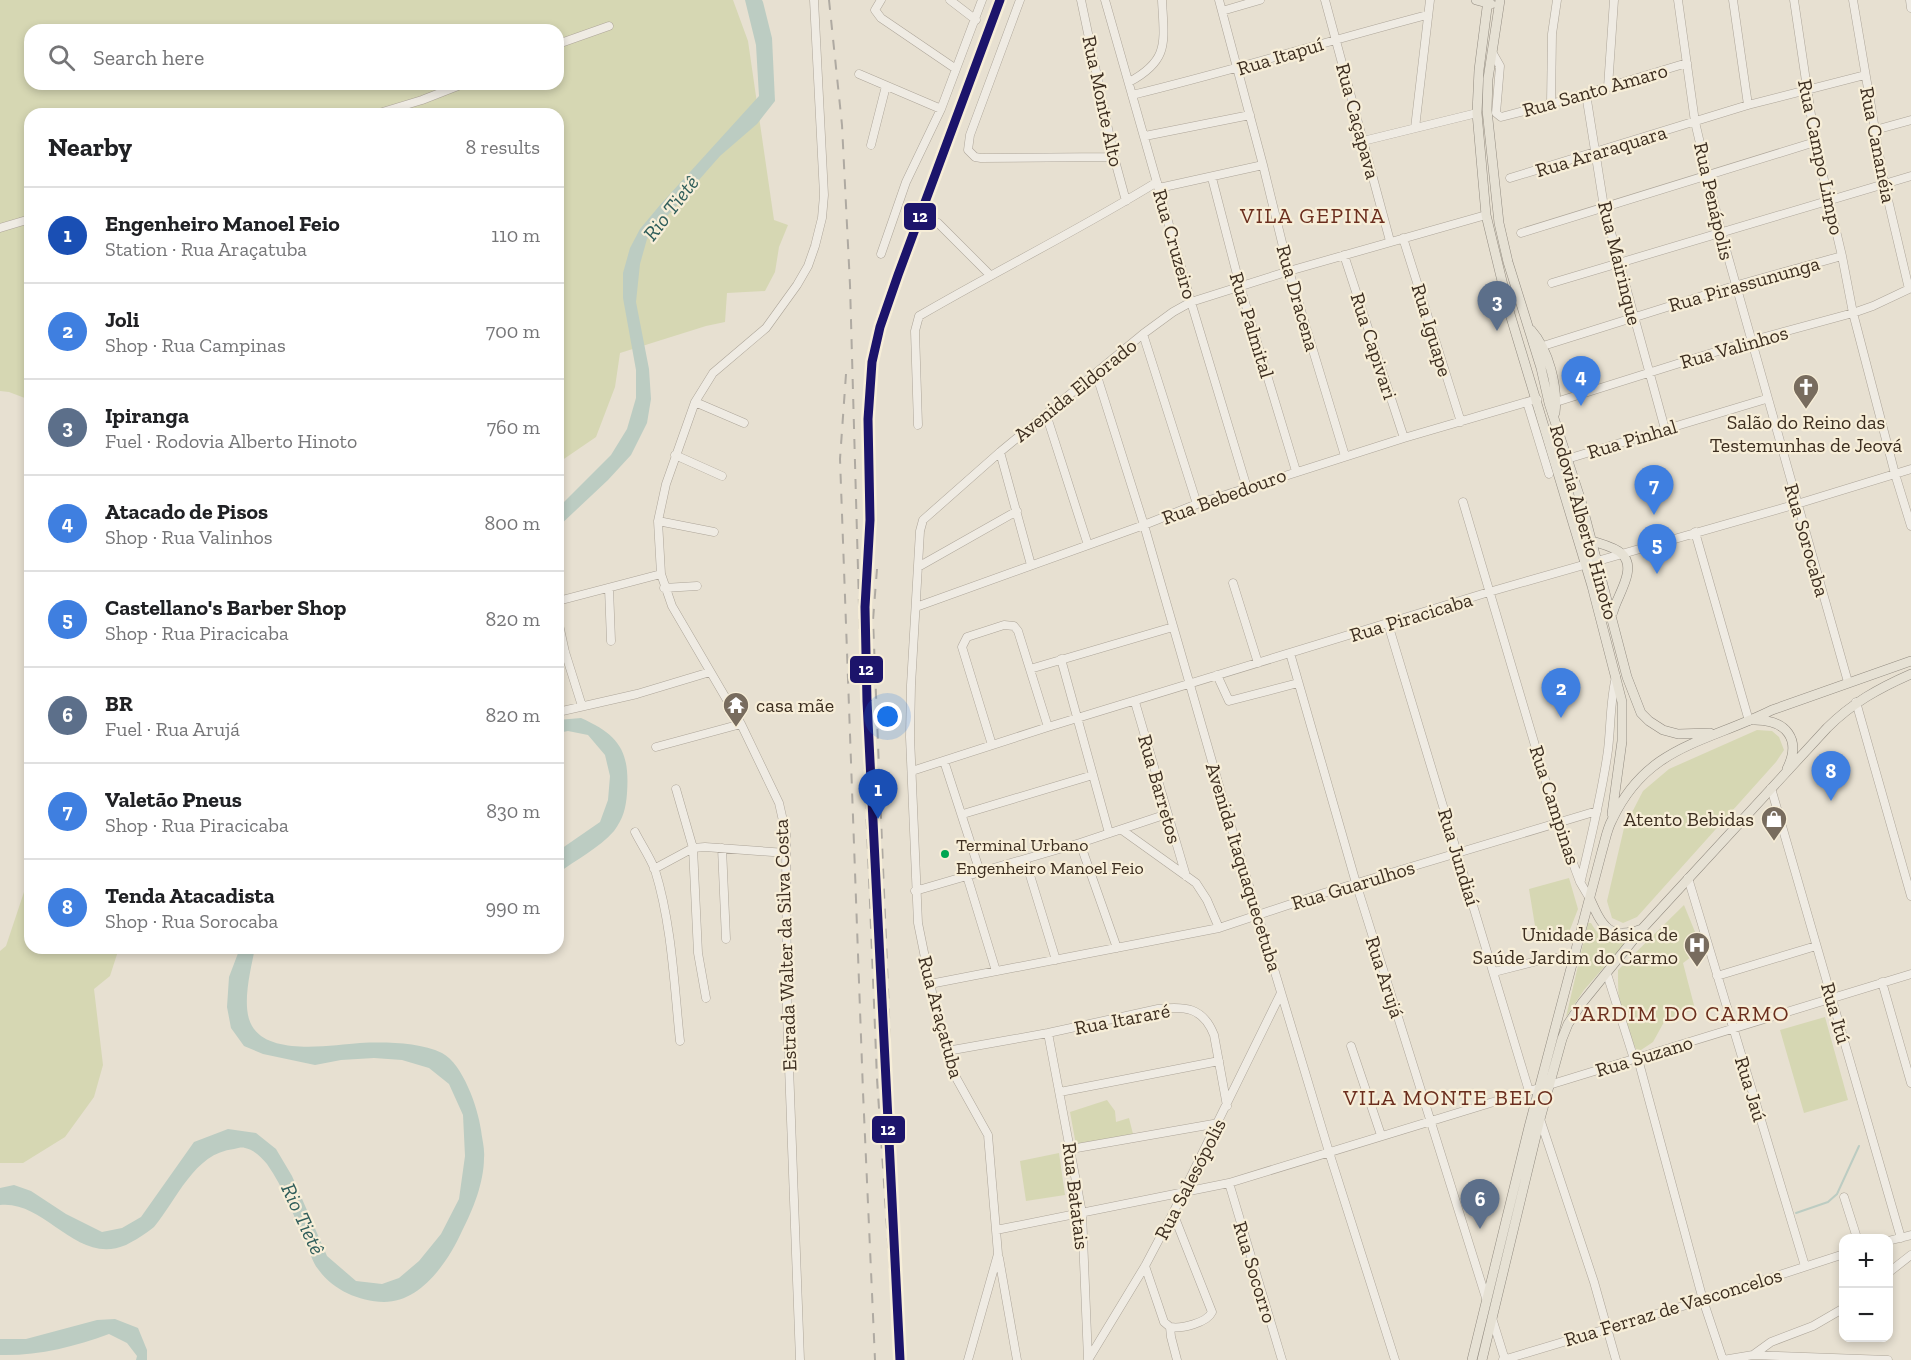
<!DOCTYPE html>
<html lang="en">
<head>
<meta charset="utf-8">
<style>
  :root { --surface:#fff; --page:#f2f2f2; --text:#202124; --muted:#757577; --line:#e0e0e0; --accent:#db2777 }
  body { margin:0; font-family:"Zilla Slab",serif; background:var(--page); color:var(--text) }
  .controls { position:absolute; right:18px; bottom:18px; display:grid; overflow:hidden; border-radius:12px; box-shadow:0 3px 9px #0003 }
  .controls button { width:54px; height:54px; display:grid; place-items:center; padding:0; border:0; border-bottom:2px solid var(--line); background:var(--surface); color:var(--text); font:30px sans-serif }
  .you { position:absolute; left:888px; top:717px; width:21px; height:21px; margin:-15px; border:4px solid #fff; border-radius:50%; background:#1a73e8; box-shadow:0 0 0 9px #1a73e833 }
  .badge { display:grid; place-items:center; width:39px; height:39px; border-radius:50%; background:var(--accent); color:#fff; font-size:20px; font-weight:700 }
  .pin { position:absolute; translate:-50% -50px; filter:drop-shadow(0 2px 3px #0008) }
  .pin::after { content:''; position:absolute; top:32px; width:21px; height:18px; background:inherit; clip-path:polygon(0 0,100% 0,50% 100%) }
  .list { margin:0; padding:0; list-style:none }
  h2 { display:flex; justify-content:space-between; align-items:center; height:78px; margin:0; padding:0 24px; font-size:26px }
  h2 small { font-size:20px; font-weight:400; color:var(--muted) }
  .list li { display:grid; grid-template-columns:39px 1fr auto; gap:18px; align-items:center; box-sizing:border-box; height:96px; padding:0 24px; border-top:2px solid var(--line) }
  .list b { display:block; font-size:22px; white-space:nowrap }
  .list p { margin:0; font-size:20px; white-space:nowrap; color:var(--muted) }
  .list em { font-size:20px; font-style:normal; color:var(--muted) }
  .icon { flex:none; width:33px; height:33px; fill:none; stroke:currentColor; stroke-width:2; stroke-linecap:round; stroke-linejoin:round }
  .map { position:relative; flex:none; width:1911px; height:1360px; overflow:hidden }
  .search { position:absolute; background:var(--surface); box-shadow:0 3px 9px #0003; left:24px; top:24px; width:540px; height:66px; display:flex; align-items:center; gap:15px; box-sizing:border-box; padding:0 21px; border-radius:18px; color:var(--muted); font-size:22px }
  .panel { position:absolute; background:var(--surface); box-shadow:0 3px 9px #0003; left:24px; top:108px; width:540px; height:846px; border-radius:18px }
  .map>svg:first-child { display:block }
  .green { fill:#d6d7b3; fill-rule:evenodd }
  .water { fill:#bcccc2 }
  .lines { fill:none; stroke-linecap:round; stroke-linejoin:round }
  .stream { stroke:#bcccc2; stroke-width:2 }
  .minor-casing { stroke:#ada599; stroke-width:9 }
  .major-casing { stroke:#928b80; stroke-width:10 }
  .minor { stroke:#efebe3; stroke-width:8 }
  .major { stroke:#e6e1d4; stroke-width:9 }
  .rail { stroke:#afaaa2; stroke-width:2; stroke-dasharray:10 10; stroke-linecap:butt }
  .rail-1-casing { stroke:#f7eed8; stroke-width:14 }
  .rail-1 { stroke:#1c146b; stroke-width:9 }
  .bus-dot { fill:#00a651; stroke:#f7eed8; stroke-width:2 }
  .labels { text-anchor:middle; stroke-width:4.5; stroke-linejoin:round; paint-order:stroke }
  .bus-label { font-size:18px; fill:#3d2e20; stroke:#f7eed8; text-anchor:start }
  .street-label { font-size:20px; fill:#3d2e20; stroke:#f7eed8 }
  .poi-label { font-size:20px; fill:#3d2e20; stroke:#f7eed8; text-anchor:end }
  .water-label { font-size:21px; font-style:italic; fill:#2f5d5a; stroke:#f7eed8 }
  .quarter-label { font-size:22px; letter-spacing:1.5px; fill:#6b2e1e; stroke:#f7eed8 }
  .line-badge { stroke:#f7eed8; stroke-width:2 }
  .badge-label { font-size:16px; text-anchor:middle; font-weight:bold; fill:#fff }
</style>
</head>
<body>
<div class="map">
<svg width="1911" height="1360" viewBox="0 0 1911 1360">
  <rect width="100%" height="100%" fill="#e7e0d1"/>
  <path class="green" d="M0,0H733L748,41L774,220L788,225L779,247L775,272L765,291L727,293L725,322L706,326L620,353L615,387L596,437L558,463V114H30V400L9,392L0,391ZM30,30H558V84H30Z
    M1757,730L1772,731L1779,737L1784,750L1776,762L1637,917L1623,923L1612,918L1607,901L1624,828L1643,791L1669,769Z
    M1569,878L1578,909L1566,940L1543,936L1536,932L1529,889Z
    M30,882V948H119L110,976L94,989L103,1065L94,1097L65,1137L23,1163H0V951L6,946L25,889Z
    M1684,905L1702,949L1683,963L1695,1009L1664,1022L1653,1042L1638,1052C1619,1021 1618,1005 1618,970Z
    M1588,923H1591C1602,941 1606,942 1626,942L1584,990L1566,1017Z
    M1825,1017L1848,1100L1804,1113L1780,1030Z
    M1107,1100L1115,1111L1116,1122L1129,1118L1133,1134L1076,1145L1070,1112Z
    M1059,1153L1065,1195L1026,1201L1020,1161Z"/>
  <path class="water" d="M745,0H762L763,2L772,38L775,101L757,124L720,156L647,239L640,264L636,302L649,369L651,399L647,423L631,455L608,480L558,527V508L611,455L627,429L636,398V370L623,298V273L630,248L640,229L660,205L759,96L756,45Z
    M581,718C619,735 630,751 627,793C626,808 623,819 614,831C599,848 576,860 558,873V851L600,822L608,800L610,776L605,755L588,735L568,731L558,733V720Z
    M240,948H255C251,968 243,999 249,1019C261,1058 330,1045 360,1043C385,1042 419,1042 442,1053C463,1064 478,1108 481,1130C482,1139 485,1149 484,1158C484,1182 473,1210 462,1231C448,1262 421,1302 384,1302C358,1301 333,1290 318,1269C312,1262 310,1251 306,1243C294,1217 284,1188 267,1164C262,1158 253,1149 245,1148C242,1147 238,1148 234,1149C194,1153 177,1200 154,1227C147,1233 134,1241 126,1245C76,1266 46,1200 0,1205V1188L14,1185L31,1191L66,1214L102,1232L122,1228L141,1217L194,1142L228,1129L256,1133L276,1149L292,1176L327,1256L356,1281L382,1284L399,1278L419,1261L441,1234L459,1199L465,1156L463,1115L449,1084L429,1068L402,1060L374,1058L341,1060L315,1065L263,1054L244,1046L231,1028L227,1007L229,977Z
    M115,1319L138,1328L147,1350V1360H136L137,1356L127,1343L109,1334C74,1347 37,1356 0,1355V1339H26L97,1320Z"/>
  <g class="lines">
    <path class="stream" d="M1796,1213L1828,1202L1837,1194L1859,1146"/>
    <g class="minor-casing">
      <path id="minor" d="M881,0L875,10L881,18L956,69
        M950,0L976,20
        M1020,0L970,135L968,150L975,157L981,158L1114,157
        M1081,0L1114,157L1126,201
        M1105,0L1191,302L1247,488
        M1219,0L1263,165L1289,271L1345,456
        M1325,0L1390,241
        M1678,0L1695,122L1721,232L1848,682
        M1733,0L1748,105
        M1794,0L1815,142L1842,256L1853,313L1895,474L1911,526
        M1853,0L1884,183L1909,289
        M1910,0L1911,8
        M1222,11L1260,0
        M558,44L609,26
        M1492,52L1500,66L1496,113L1501,117L1551,104L1687,63
        M859,74L941,109
        M1129,82C1170,60 1164,42 1162,0
        M1608,87L1614,0
        M1586,94L1604,207L1665,429
        M1132,95C1231,71 1328,41 1427,15
        M1551,104L1552,34L1557,0
        M376,114L422,100L463,84
        M1415,128L1430,0
        M1875,130L1911,120
        M1145,136L1250,115
        M1363,141L1477,113
        M871,145L886,86
        M1212,178L1240,286L1296,471
        M1510,178L1748,105L1865,75
        M1159,188L1263,165
        M938,223L990,275
        M0,228L30,219
        M1521,233L1815,142
        M1403,238L1461,422
        M881,254L906,182L941,109L982,0
        M1344,255L1404,438
        M1552,283L1911,176
        M1143,334L1197,504
        M1543,346L1734,286L1842,256
        M1096,373L1144,525L1222,796L1329,1152L1395,1360
        M695,402L744,423
        M1527,402L1549,474
        M1556,402L1750,341L1853,313L1873,306L1911,288
        M1046,414L1088,545
        M918,425L915,331L919,316C998,270 1079,230 1157,182
        M1000,452L1031,565
        M675,455L722,476
        M1567,459L1766,399
        M1463,502L1558,823L1580,882L1590,899
        M658,521L714,532
        M1695,532L1749,721
        M918,567L1017,511
        M1233,583L1258,663
        M609,588L611,641
        M664,588L697,586
        M558,601L661,574
        M916,607L1144,525L1197,504L1404,438L1537,399
        M558,620L565,652L582,706
        M1388,624L1529,1091
        M1290,653L1356,883L1486,1298
        M1061,659L1109,833
        M1030,669L1173,627
        M1217,675L1229,701L1298,683
        M1135,702L1186,876
        M1856,702L1911,896
        M558,712L637,694L710,672
        M992,745L962,647L967,637L1004,625L1014,626L1018,631L1048,727
        M656,747L741,724
        M944,761L980,872
        M912,771L1048,727L1489,592L1797,504L1911,469
        M1771,788L1901,1238
        M676,789L693,848L698,953L706,998
        M963,814L1093,775
        M1122,830L1196,883L1207,900L1219,928
        M635,832C641,844 650,857 655,870C672,925 674,984 680,1041
        M1080,843L1117,948
        M722,848L726,939
        M1025,859L1056,960
        M654,869L693,848L705,847L786,853
        M967,876L996,971
        M1688,878L1805,1266
        M1581,880C1591,837 1602,794 1608,750C1611,725 1610,701 1616,677
        M915,891L1080,843L1167,814
        M1494,972L1545,959L1574,956
        M1607,974L1634,1059
        M1717,976L1816,946
        M1882,982L1911,1083
        M930,984L1219,928L1324,893L1597,811
        M1048,1033L1082,1213L1088,1359
        M1351,1046L1381,1135
        M947,1051L1048,1033L1158,1009C1185,1006 1203,1007 1214,1035L1227,1106
        M1638,1059L1703,1300L1723,1360
        M1549,1085L1911,974
        M1060,1092L1219,1061
        M1540,1119L1594,1282L1616,1360
        M1071,1149L1219,1123
        M1229,1183L1282,1360
        M1844,1197L1857,1238
        M996,1230L1229,1183L1539,1088
        M1888,1241L1911,1235
        M999,1258L1017,1360
        M1145,1266L1164,1322L1170,1327
        M1888,1273L1911,1255
        M1492,1318L1505,1360
        M1170,1327C1181,1329 1207,1323 1212,1312L1173,1213
        M1170,1327L1171,1337L1177,1360
        M1753,1355L1771,1342L1813,1326L1844,1308
        M800,1360L787,1013L786,834L779,803L741,724L672,606L661,574L658,521L666,484L695,402L713,373L766,328L797,285L808,266L815,246L822,218L824,195L814,0
        M968,1360L998,1254L988,1135L954,1074L935,1007L918,923L910,737L911,685L920,531L923,520L1000,452L1143,334L1173,312L1191,302L1289,271L1486,215
        M1088,1360L1145,1266L1173,1213L1281,993
        M1503,1360L1703,1300L1844,1254
        M1723,1360L1753,1355L1888,1360"/>
    </g>
    <g class="major-casing">
      <path id="major" d="M1476,0L1491,4
        M1488,0L1479,70L1477,113L1486,215L1510,314L1592,586L1622,702V741L1612,814
        M1500,0L1488,79L1487,110L1499,223L1508,262L1541,368L1549,403L1581,501L1627,677L1641,713L1649,721L1663,730L1678,734L1710,733
        M1531,330C1549,350 1558,387 1555,413
        M1592,541C1601,544 1615,547 1622,554C1638,569 1616,597 1613,612
        M1755,720C1786,720 1802,739 1787,769
        M1590,899C1602,926 1609,941 1642,929
        M1472,1360L1529,1127L1602,851C1605,841 1607,829 1612,820C1647,745 1706,743 1772,710L1911,661
        M1482,1360L1540,1119L1562,1039L1568,1024L1582,1003L1642,929L1827,728C1852,703 1879,688 1911,674"/>
    </g>
    <use href="#minor" class="minor"/>
    <use href="#major" class="major"/>
    <path class="rail" d="M829,0L842,125L850,285L861,676L877,1079L896,1360
      M846,374L840,459L863,1092L875,1360
      M877,569L873,620L889,1015L894,1197"/>
    <g class="rail-1-casing">
      <path id="rail-1" d="M900,1360L867,701L865,607L870,520L868,419L872,362L880,327L898,275L1000,0"/>
    </g>
    <use href="#rail-1" class="rail-1"/>
  </g>
  <defs>
    <g id="church-pin" transform="scale(1.35)"><path d="M0 17L-7.5 6A9.5 9.5 0 1 1 7.5 6Z" fill="#786c5e" stroke="#f7eed8"/><path d="M-1.2-6h2.4v3.5h3.3v2.4h-3.3V6h-2.4V-.1h-3.3v-2.4h3.3Z" fill="#fff"/></g>
    <g id="temple-pin" transform="scale(1.35)"><path d="M0 17L-7.5 6A9.5 9.5 0 1 1 7.5 6Z" fill="#786c5e" stroke="#f7eed8"/><path d="M0-6L5-2H3V0L6.5 2.5H4V6H1.5V3h-3V6H-4V2.5H-6.5L-3 0V-2H-5Z" fill="#fff"/></g>
    <g id="shop-pin" transform="scale(1.35)"><path d="M0 17L-7.5 6A9.5 9.5 0 1 1 7.5 6Z" fill="#786c5e" stroke="#f7eed8"/><path d="M-5-2.5h2.3a2.7 3.5 0 0 1 5.4 0H5L5.5 6h-11ZM-1.5-2.5h3a1.5 2.3 0 0 0-3 0Z" fill="#fff"/></g>
    <g id="hospital-pin" transform="scale(1.35)"><path d="M0 17L-7.5 6A9.5 9.5 0 1 1 7.5 6Z" fill="#786c5e" stroke="#f7eed8"/><path d="M-5-5h3v3.5h4V-5h3V5h-3V1.5h-4V5h-3Z" fill="#fff"/></g>
  </defs>
  <g fill-rule="evenodd">
    <use href="#church-pin" x="1806" y="387"/>
    <use href="#temple-pin" x="736" y="705"/>
    <use href="#shop-pin" x="1774" y="819"/>
    <use href="#hospital-pin" x="1697" y="945"/>
  </g>
  <circle class="bus-dot" cx="945" cy="854" r="5"/>
  <g class="labels">
    <g class="bus-label">
      <text x="956" y="851">Terminal Urbano<tspan x="956" dy="23">Engenheiro Manoel Feio</tspan></text>
    </g>
    <g class="street-label">
      <text transform="translate(1280 56) rotate(-17)" y="7">Rua Itapuí</text>
      <text transform="translate(1595 90) rotate(-16)" y="7">Rua Santo Amaro</text>
      <text transform="translate(1103 101) rotate(78)" y="7">Rua Monte Alto</text>
      <text transform="translate(1358 121) rotate(75)" y="7">Rua Caçapava</text>
      <text transform="translate(1878 145) rotate(79)" y="7">Rua Cananéia</text>
      <text transform="translate(1601 151) rotate(-17)" y="7">Rua Araraquara</text>
      <text transform="translate(1821 157) rotate(78)" y="7">Rua Campo Limpo</text>
      <text transform="translate(1714 201) rotate(77)" y="7">Rua Penápolis</text>
      <text transform="translate(1175 244) rotate(74)" y="7">Rua Cruzeiro</text>
      <text transform="translate(1620 263) rotate(76)" y="7">Rua Mairinque</text>
      <text transform="translate(1744 284) rotate(-16)" y="7">Rua Pirassununga</text>
      <text transform="translate(1298 298) rotate(74)" y="7">Rua Dracena</text>
      <text transform="translate(1252 325) rotate(73)" y="7">Rua Palmital</text>
      <text transform="translate(1432 330) rotate(73)" y="7">Rua Iguape</text>
      <text transform="translate(1374 346) rotate(72)" y="7">Rua Capivari</text>
      <text transform="translate(1734 347) rotate(-16)" y="7">Rua Valinhos</text>
      <text transform="translate(1075 390) rotate(-39)" y="7">Avenida Eldorado</text>
      <text transform="translate(1632 439) rotate(-17)" y="7">Rua Pinhal</text>
      <text transform="translate(1224 496) rotate(-20)" y="7">Rua Bebedouro</text>
      <text transform="translate(1584 522) rotate(74)" y="7">Rodovia Alberto Hinoto</text>
      <text transform="translate(1807 540) rotate(74)" y="7">Rua Sorocaba</text>
      <text transform="translate(1411 617) rotate(-17)" y="7">Rua Piracicaba</text>
      <text transform="translate(1160 789) rotate(74)" y="7">Rua Barretos</text>
      <text transform="translate(1555 805) rotate(72)" y="7">Rua Campinas</text>
      <text transform="translate(1459 857) rotate(73)" y="7">Rua Jundiaí</text>
      <text transform="translate(1244 867) rotate(73)" y="7">Avenida Itaquaquecetuba</text>
      <text transform="translate(1353 885) rotate(-17)" y="7">Rua Guarulhos</text>
      <text transform="translate(785 945) rotate(-92)" y="7">Estrada Walter da Silva Costa</text>
      <text transform="translate(1385 977) rotate(72)" y="7">Rua Arujá</text>
      <text transform="translate(1836 1013) rotate(74)" y="7">Rua Itú</text>
      <text transform="translate(941 1017) rotate(75)" y="7">Rua Araçatuba</text>
      <text transform="translate(1122 1019) rotate(-11)" y="7">Rua Itararé</text>
      <text transform="translate(1644 1056) rotate(-17)" y="7">Rua Suzano</text>
      <text transform="translate(1751 1089) rotate(73)" y="7">Rua Jaú</text>
      <text transform="translate(1190 1179) rotate(-63)" y="7">Rua Salesópolis</text>
      <text transform="translate(1076 1196) rotate(83)" y="7">Rua Batatais</text>
      <text transform="translate(1255 1272) rotate(73)" y="7">Rua Socorro</text>
      <text transform="translate(1673 1307) rotate(-17)" y="7">Rua Ferraz de Vasconcelos</text>
    </g>
    <g class="poi-label">
      <text x="1806" y="429" text-anchor="middle">Salão do Reino das<tspan x="1806" dy="23">Testemunhas de Jeová</tspan></text>
      <text x="756" y="712" text-anchor="start">casa mãe</text>
      <text x="1754" y="826">Atento Bebidas</text>
      <text x="1678" y="941">Unidade Básica de<tspan x="1678" dy="23">Saúde Jardim do Carmo</tspan></text>
    </g>
    <g class="water-label">
      <text transform="translate(671 208) rotate(-52)" y="7">Rio Tietê</text>
      <text transform="translate(303 1219) rotate(65)" y="7">Rio Tietê</text>
    </g>
    <g class="quarter-label">
      <text x="1313" y="223">VILA GEPINA</text>
      <text x="1680" y="1021">JARDIM DO CARMO</text>
      <text x="1449" y="1105">VILA MONTE BELO</text>
    </g>
  </g>
  <g class="line-badge">
    <rect x="903" y="202" width="34" height="29" rx="6" fill="#1c146b"/>
    <rect x="849" y="655" width="35" height="29" rx="6" fill="#1c146b"/>
    <rect x="871" y="1115" width="35" height="29" rx="6" fill="#1c146b"/>
  </g>
  <g class="badge-label">
    <text x="920" y="222">12</text>
    <text x="866" y="675">12</text>
    <text x="888" y="1135">12</text>
  </g>
</svg>
<div class="controls">
<button>+</button>
<button>−</button>
</div>
<div class="you"></div>
<div class="pin badge" style="left:878px;top:819px;background:#1a4fb4">1</div>
<div class="pin badge" style="left:1561px;top:718px;background:#3f7fe0">2</div>
<div class="pin badge" style="left:1497px;top:331px;background:#5c6f8a">3</div>
<div class="pin badge" style="left:1581px;top:406px;background:#3f7fe0">4</div>
<div class="pin badge" style="left:1657px;top:574px;background:#3f7fe0">5</div>
<div class="pin badge" style="left:1480px;top:1229px;background:#5c6f8a">6</div>
<div class="pin badge" style="left:1654px;top:515px;background:#3f7fe0">7</div>
<div class="pin badge" style="left:1831px;top:801px;background:#3f7fe0">8</div>
<div class="search"><svg class="icon" aria-label="search" viewBox="0 0 24 24"><circle cx="10" cy="10" r="6"/><path d="M15 15l6 6"/></svg>Search here</div>
<section class="panel">
<h2>Nearby<small>8 results</small></h2>
<ul class="list">
<li><span class="badge" style="background:#1a4fb4">1</span><div><b>Engenheiro Manoel Feio</b><p>Station · Rua Araçatuba</p></div><em>110 m</em></li>
<li><span class="badge" style="background:#3f7fe0">2</span><div><b>Joli</b><p>Shop · Rua Campinas</p></div><em>700 m</em></li>
<li><span class="badge" style="background:#5c6f8a">3</span><div><b>Ipiranga</b><p>Fuel · Rodovia Alberto Hinoto</p></div><em>760 m</em></li>
<li><span class="badge" style="background:#3f7fe0">4</span><div><b>Atacado de Pisos</b><p>Shop · Rua Valinhos</p></div><em>800 m</em></li>
<li><span class="badge" style="background:#3f7fe0">5</span><div><b>Castellano's Barber Shop</b><p>Shop · Rua Piracicaba</p></div><em>820 m</em></li>
<li><span class="badge" style="background:#5c6f8a">6</span><div><b>BR</b><p>Fuel · Rua Arujá</p></div><em>820 m</em></li>
<li><span class="badge" style="background:#3f7fe0">7</span><div><b>Valetão Pneus</b><p>Shop · Rua Piracicaba</p></div><em>830 m</em></li>
<li><span class="badge" style="background:#3f7fe0">8</span><div><b>Tenda Atacadista</b><p>Shop · Rua Sorocaba</p></div><em>990 m</em></li>
</ul>
</section>
</div>
</body>
</html>
